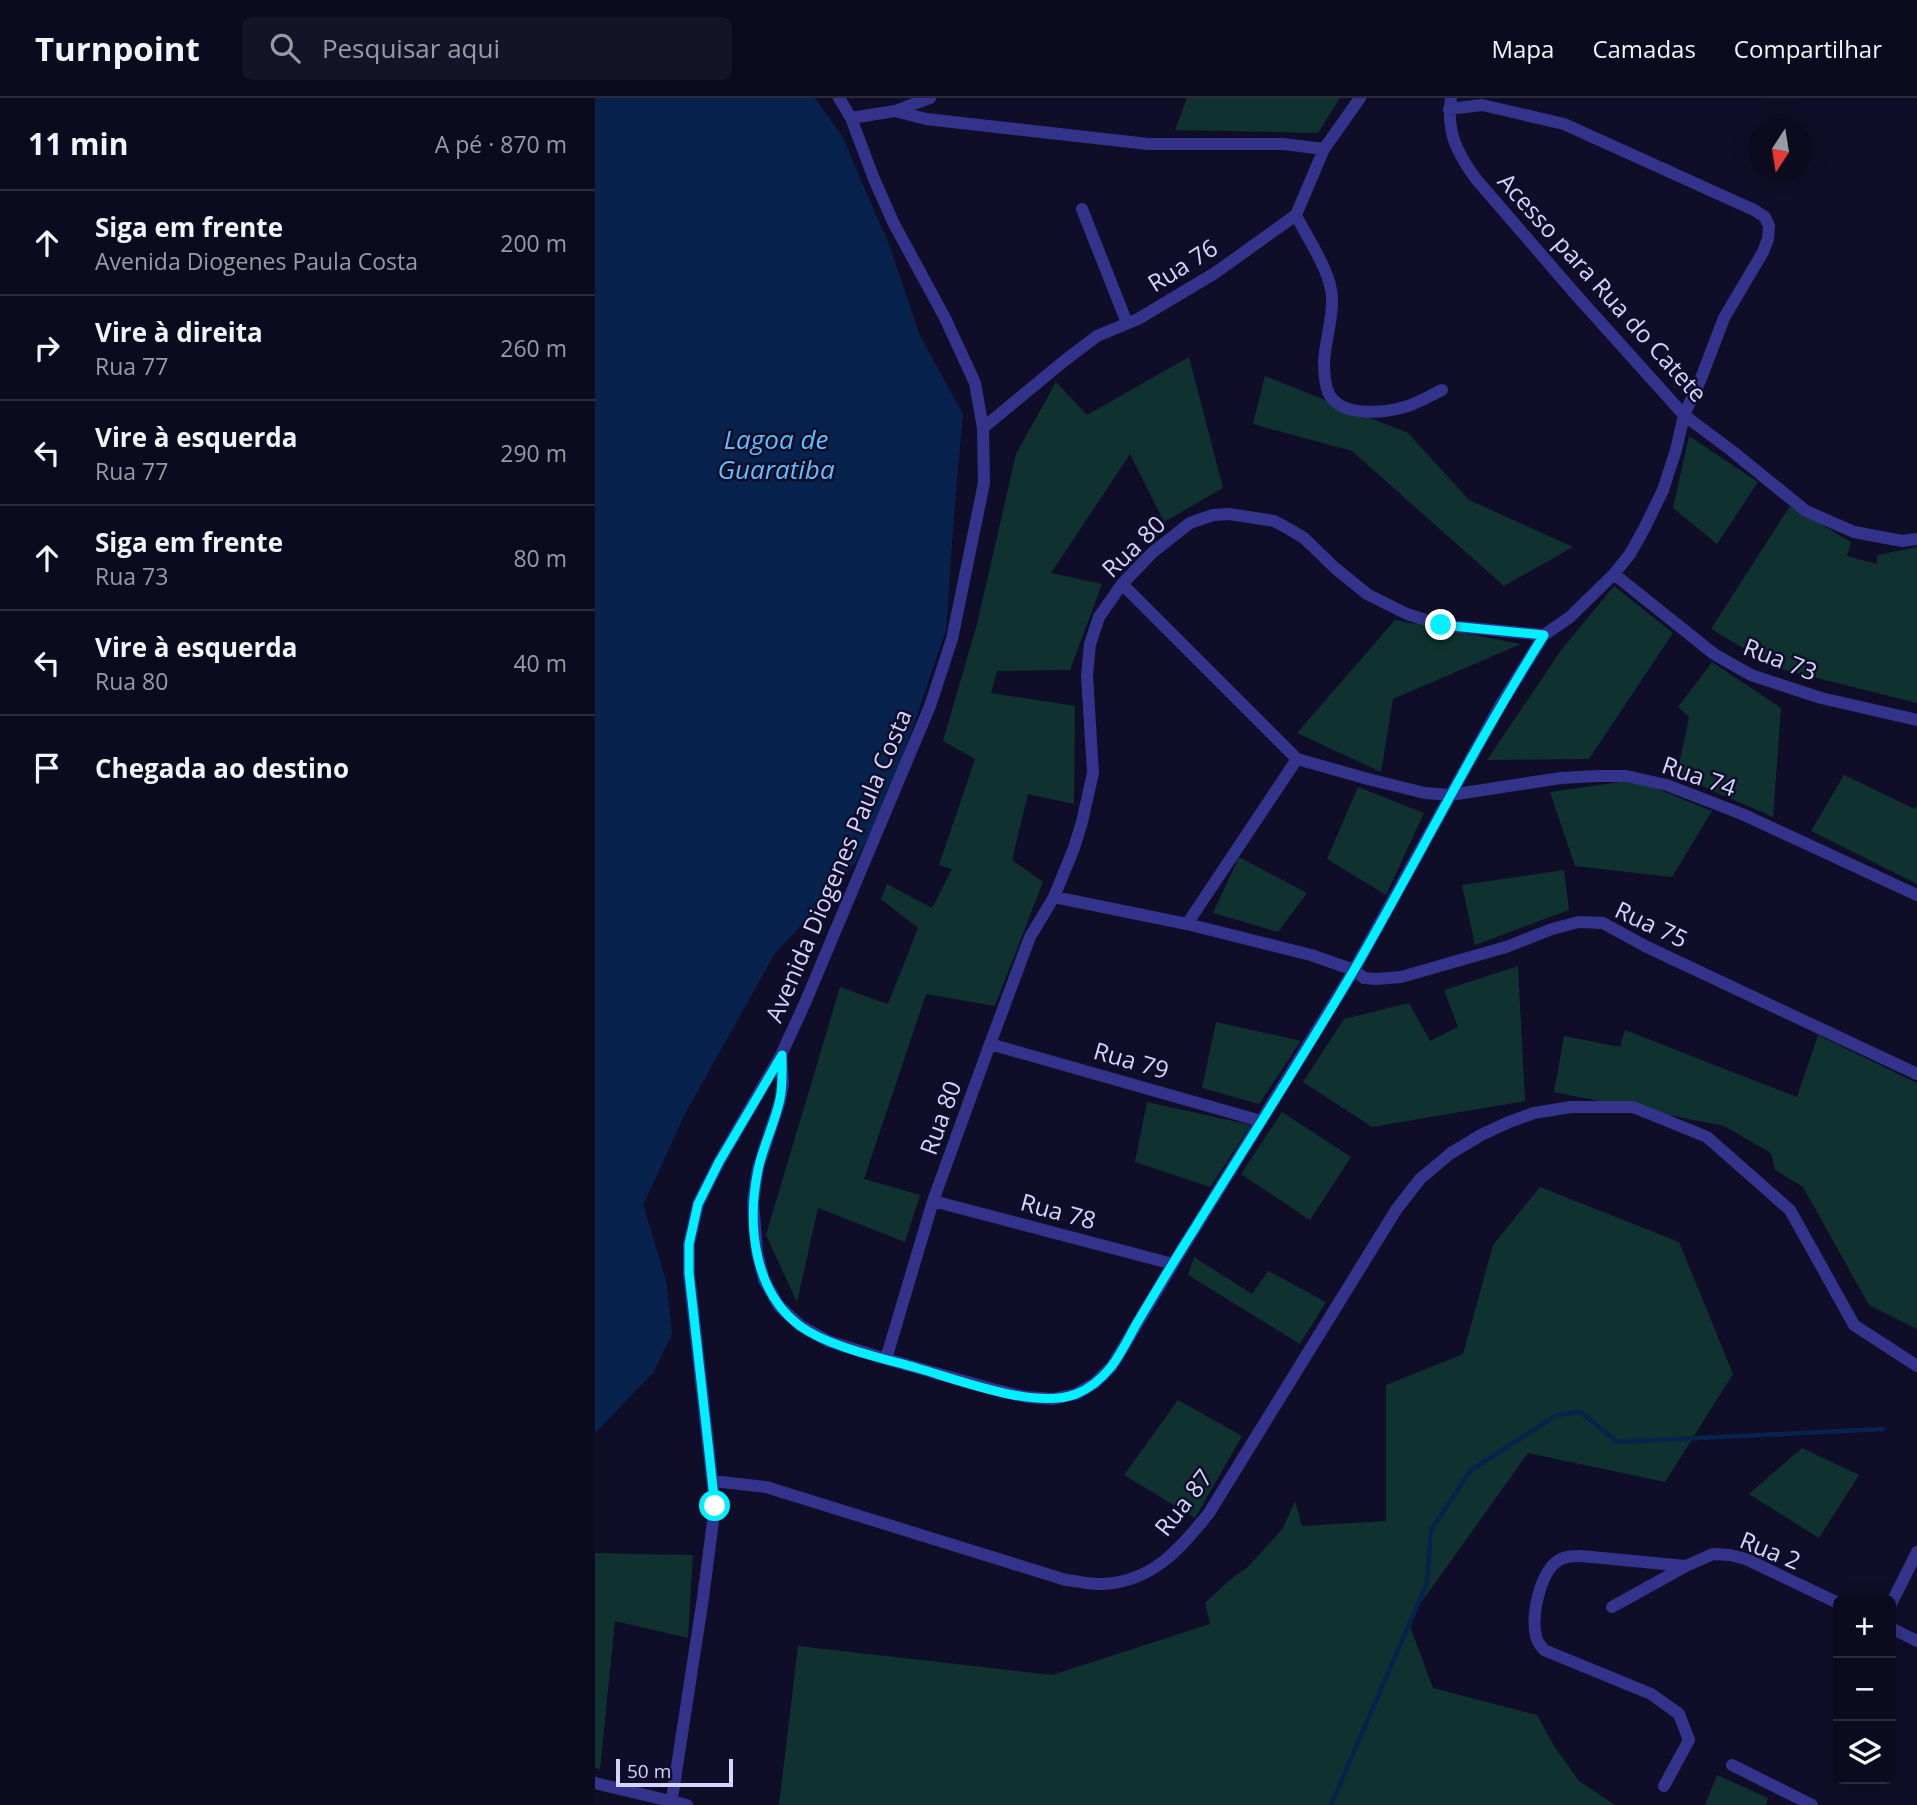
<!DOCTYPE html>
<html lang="pt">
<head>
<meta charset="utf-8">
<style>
  :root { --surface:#0c0a1e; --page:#151327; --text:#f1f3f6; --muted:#9a9aa4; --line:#2c2b3c }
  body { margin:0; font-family:"Open Sans",sans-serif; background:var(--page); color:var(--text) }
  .controls { position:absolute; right:21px; bottom:21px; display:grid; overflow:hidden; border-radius:10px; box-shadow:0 4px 18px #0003 }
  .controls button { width:63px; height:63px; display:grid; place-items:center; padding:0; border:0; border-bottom:2px solid var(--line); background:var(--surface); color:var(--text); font:35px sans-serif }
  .compass { position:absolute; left:1154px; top:21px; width:63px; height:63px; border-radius:50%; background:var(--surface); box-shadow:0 4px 18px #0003; rotate:192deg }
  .scale { position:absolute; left:21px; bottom:18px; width:117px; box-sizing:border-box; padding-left:7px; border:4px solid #d7d3ff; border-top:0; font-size:19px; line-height:24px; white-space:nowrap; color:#d7d3ff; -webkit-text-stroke:5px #100d28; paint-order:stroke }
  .stop { position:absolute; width:21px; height:21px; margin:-16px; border:5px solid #00f0fe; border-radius:50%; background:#fff }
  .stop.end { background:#00f0fe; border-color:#fff; box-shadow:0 2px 7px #0008 }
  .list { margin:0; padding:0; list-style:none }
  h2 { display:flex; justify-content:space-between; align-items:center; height:91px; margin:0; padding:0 28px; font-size:30px }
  h2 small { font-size:23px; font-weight:400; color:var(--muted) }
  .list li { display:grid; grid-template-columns:46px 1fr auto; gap:21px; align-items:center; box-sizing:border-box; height:105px; padding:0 28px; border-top:2px solid var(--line) }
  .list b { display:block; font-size:26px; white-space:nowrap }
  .list p { margin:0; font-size:23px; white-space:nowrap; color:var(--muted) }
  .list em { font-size:23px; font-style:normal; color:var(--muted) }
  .icon { flex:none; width:38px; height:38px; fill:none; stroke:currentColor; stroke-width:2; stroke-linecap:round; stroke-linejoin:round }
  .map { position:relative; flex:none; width:1322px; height:1707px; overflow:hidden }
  header { display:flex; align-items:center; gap:42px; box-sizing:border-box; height:98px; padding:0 35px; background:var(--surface); border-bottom:2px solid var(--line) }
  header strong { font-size:33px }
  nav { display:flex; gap:38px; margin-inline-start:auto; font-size:24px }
  .search { width:490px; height:63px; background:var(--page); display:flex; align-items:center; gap:18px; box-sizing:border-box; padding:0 24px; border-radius:10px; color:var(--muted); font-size:26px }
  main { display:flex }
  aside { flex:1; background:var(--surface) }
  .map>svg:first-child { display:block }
  .green { fill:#0f3230 }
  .water { fill:#07234d }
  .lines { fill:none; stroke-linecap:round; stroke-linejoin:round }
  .stream { stroke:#07234d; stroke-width:4.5 }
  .minor { stroke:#33338b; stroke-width:12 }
  .route { stroke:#00f0fe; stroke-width:9 }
  .labels { text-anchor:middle; stroke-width:5; stroke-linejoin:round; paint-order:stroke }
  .street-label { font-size:24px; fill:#d7d3ff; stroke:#100d28 }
  .water-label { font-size:26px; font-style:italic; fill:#61bdff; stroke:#100d28 }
</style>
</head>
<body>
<header>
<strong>Turnpoint</strong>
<div class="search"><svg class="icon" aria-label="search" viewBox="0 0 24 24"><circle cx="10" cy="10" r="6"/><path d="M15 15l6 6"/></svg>Pesquisar aqui</div>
<nav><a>Mapa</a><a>Camadas</a><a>Compartilhar</a></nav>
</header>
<main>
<aside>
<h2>11 min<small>A pé · 870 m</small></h2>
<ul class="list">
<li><svg class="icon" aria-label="ahead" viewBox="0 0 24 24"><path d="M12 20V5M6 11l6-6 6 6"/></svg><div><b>Siga em frente</b><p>Avenida Diogenes Paula Costa</p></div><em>200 m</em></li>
<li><svg class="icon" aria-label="right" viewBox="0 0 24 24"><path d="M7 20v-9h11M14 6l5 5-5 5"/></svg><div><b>Vire à direita</b><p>Rua 77</p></div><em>260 m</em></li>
<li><svg class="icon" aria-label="left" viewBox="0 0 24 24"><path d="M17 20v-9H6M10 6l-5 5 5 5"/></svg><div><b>Vire à esquerda</b><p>Rua 77</p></div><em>290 m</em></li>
<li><svg class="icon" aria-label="ahead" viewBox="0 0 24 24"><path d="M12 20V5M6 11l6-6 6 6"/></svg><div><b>Siga em frente</b><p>Rua 73</p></div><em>80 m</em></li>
<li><svg class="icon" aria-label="left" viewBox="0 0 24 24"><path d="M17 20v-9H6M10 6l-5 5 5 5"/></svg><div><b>Vire à esquerda</b><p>Rua 80</p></div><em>40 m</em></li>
<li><svg class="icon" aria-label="arrive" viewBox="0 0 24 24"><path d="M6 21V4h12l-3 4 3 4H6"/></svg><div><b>Chegada ao destino</b></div></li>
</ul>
</aside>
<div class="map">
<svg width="1322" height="1707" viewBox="0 0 1322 1707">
  <rect width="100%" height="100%" fill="#100d28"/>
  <path class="green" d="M592,0H745L723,35L580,32Z
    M594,259L628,390L569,424L535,356L456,475L507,486L475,572L402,573L396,595L480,608L479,706L433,696L417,762L448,784L400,908L331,896L269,1081L325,1097L310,1144L223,1110L202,1204L171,1137L245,889L293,906L323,830L286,801L292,786L337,810L357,771L344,767L380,661L348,643L382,526L421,356L461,284L492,317Z
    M670,278L813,335L874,402L978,449L909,488L757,353L658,326Z
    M1094,338L1163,384L1122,446L1078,410Z
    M1195,408L1256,444L1252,458L1282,466V457L1322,449V605L1182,570L1116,531Z
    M1019,488L1078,535L994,661L892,662L967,551Z
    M800,522L926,546L798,601L786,674L702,635Z
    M1117,564L1186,610L1178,719L1082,677L1094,619L1083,609Z
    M1249,677L1320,711L1322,708V786L1216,733Z
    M1040,682L1117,713L1077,779L980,768L955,694Z
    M763,689L829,715L791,797L732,761Z
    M644,759L712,795L683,834L618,815Z
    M969,772L974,812L880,847L867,787Z
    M923,868L930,1003L777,1029L708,984L749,921L814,905L835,943L863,929L849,892Z
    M621,924L706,943L664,1006L607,990Z
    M1030,932L1202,999L1223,937L1322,985V1231L1274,1207L1208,1089L1180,1072L1176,1055L1129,1028L959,994L969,938L1025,949Z
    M552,1004L656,1027L615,1089L540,1064Z
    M687,1014L756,1059L715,1122L646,1076Z
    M945,1089L1084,1144L1138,1276L1070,1384L933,1355L813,1523L838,1590L942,1617L959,1648L984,1683L1020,1707H184L203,1548L457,1577L615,1526L610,1505L637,1480L653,1469L688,1430L700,1403L707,1428L791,1423V1287L868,1256L898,1147Z
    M599,1159L657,1196L673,1173L731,1204L705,1246L593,1177Z
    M583,1302L647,1338L600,1420L529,1377Z
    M1207,1350L1264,1377L1224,1440L1154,1396Z
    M0,1455L98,1457L93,1540L20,1523L5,1671L0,1670Z
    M1122,1677L1173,1700L1171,1707H1110Z"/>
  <path class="water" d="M0,0H220L247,38L295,149L325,238L368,316L359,417L351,532L294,699L260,765L218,815L180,855L90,1016L48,1107L71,1182L77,1236L58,1275L0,1335Z"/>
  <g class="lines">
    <path class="stream" d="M736,1707L832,1485L836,1432L876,1372L962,1317L986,1314L1022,1344L1288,1331"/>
    <path class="minor" d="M856,0C851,34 862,55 881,81L982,198L1089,317L1137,353L1211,413L1259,434L1307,443L1322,441
      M300,13L331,21L553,46H688L729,51
      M256,20L300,13L335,0
      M487,111L532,225
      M701,117C713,142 736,173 737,200C738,221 730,243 729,264C729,273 730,288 734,296C747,320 791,315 813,308C825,304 836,297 847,292
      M388,330L469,263L502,238L543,221L620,175L701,117L729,51L765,0
      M1019,476L1119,556L1156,577L1226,600L1322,622
      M527,486L702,661L773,681L830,695L855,697L966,680L1003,678H1031L1072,687L1147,716L1322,797
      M459,799L592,826L716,857L759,872L769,880L782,881L806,879L911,849L957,831L984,824L1008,825L1050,848L1322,976
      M592,826L702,661
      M395,946L666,1023
      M186,957L188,985L185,1003L163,1070L158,1103L162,1154L169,1182L184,1208L206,1228L233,1243L291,1261L401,1292L431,1299L458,1301L481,1296L500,1285L517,1268L578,1166L759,872L906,606L949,537L975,519L1019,476L1035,456L1049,431L1068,392L1081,352L1089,317L1105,283L1129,220L1168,154L1173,141L1174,128L1170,119L1159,112L969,26L887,7L854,11
      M338,1103L578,1166
      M291,1261L338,1103L395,946L435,839L459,799L479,750L487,724L498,675L492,577L495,546L504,519L527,486L558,454L595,425L618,417L634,416L679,423L694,431L709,440L740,470L772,496L812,516L846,527L949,537
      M117,1383L171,1389L471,1482C483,1483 496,1487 509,1486C558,1483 585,1451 614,1415L801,1112L825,1081L856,1055L886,1037L914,1024L939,1015L976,1009H1038L1112,1039L1195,1112L1259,1227L1322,1268
      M1296,1506L1322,1454
      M1017,1509L1091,1468L1118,1456L1135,1457L1151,1461L1243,1505
      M1296,1530L1322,1543
      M1137,1667L1217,1707
      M0,1685L92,1707
      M1069,1688L1094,1642L1084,1616L1056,1596L949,1552C945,1547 942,1544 941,1538C936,1517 945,1474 964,1462C971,1458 978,1458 986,1458L1091,1468
      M76,1707L108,1500L120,1408L94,1176V1146L103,1106L124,1064L186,957L210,905L335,608L357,541L389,385L388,330L380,285L350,220L298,124L279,81L256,20L244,0"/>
  </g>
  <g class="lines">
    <path class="route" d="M120,1408L94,1175V1146L103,1106L124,1064L187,957C187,972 188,987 185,1001C180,1025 168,1048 163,1072C152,1125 158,1193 205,1228C234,1249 287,1260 322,1270C364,1282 441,1312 481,1296C494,1291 507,1280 516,1269C526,1256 534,1239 542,1225C561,1193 580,1161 600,1130C653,1044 708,959 759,872C823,761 880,646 949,537L846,527"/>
  </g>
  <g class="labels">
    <g class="street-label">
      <text transform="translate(588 168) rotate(-32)" y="8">Rua 76</text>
      <text transform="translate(1007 190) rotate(48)" y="8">Acesso para Rua do Catete</text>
      <text transform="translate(539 449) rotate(-44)" y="8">Rua 80</text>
      <text transform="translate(1185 562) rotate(21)" y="8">Rua 73</text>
      <text transform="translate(1104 679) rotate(19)" y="8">Rua 74</text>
      <text transform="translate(244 768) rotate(-67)" y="8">Avenida Diogenes Paula Costa</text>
      <text transform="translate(1056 827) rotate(25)" y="8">Rua 75</text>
      <text transform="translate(536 963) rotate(16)" y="8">Rua 79</text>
      <text transform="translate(346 1020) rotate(-70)" y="8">Rua 80</text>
      <text transform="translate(463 1114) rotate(15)" y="8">Rua 78</text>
      <text transform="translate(589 1405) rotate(-52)" y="8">Rua 87</text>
      <text transform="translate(1175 1453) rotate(22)" y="8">Rua 2</text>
    </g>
    <g class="water-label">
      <text x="181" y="351">Lagoa de<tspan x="181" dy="30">Guaratiba</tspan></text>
    </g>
  </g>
</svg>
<div class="controls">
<button>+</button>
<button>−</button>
<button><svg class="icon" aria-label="layers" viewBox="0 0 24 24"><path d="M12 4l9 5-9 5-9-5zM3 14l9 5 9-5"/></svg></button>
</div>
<svg class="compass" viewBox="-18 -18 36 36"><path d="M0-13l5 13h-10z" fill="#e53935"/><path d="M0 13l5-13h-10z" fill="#9a9aa4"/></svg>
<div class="scale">50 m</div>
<div class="stop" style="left:120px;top:1408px"></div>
<div class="stop end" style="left:846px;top:527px"></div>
</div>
</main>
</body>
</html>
